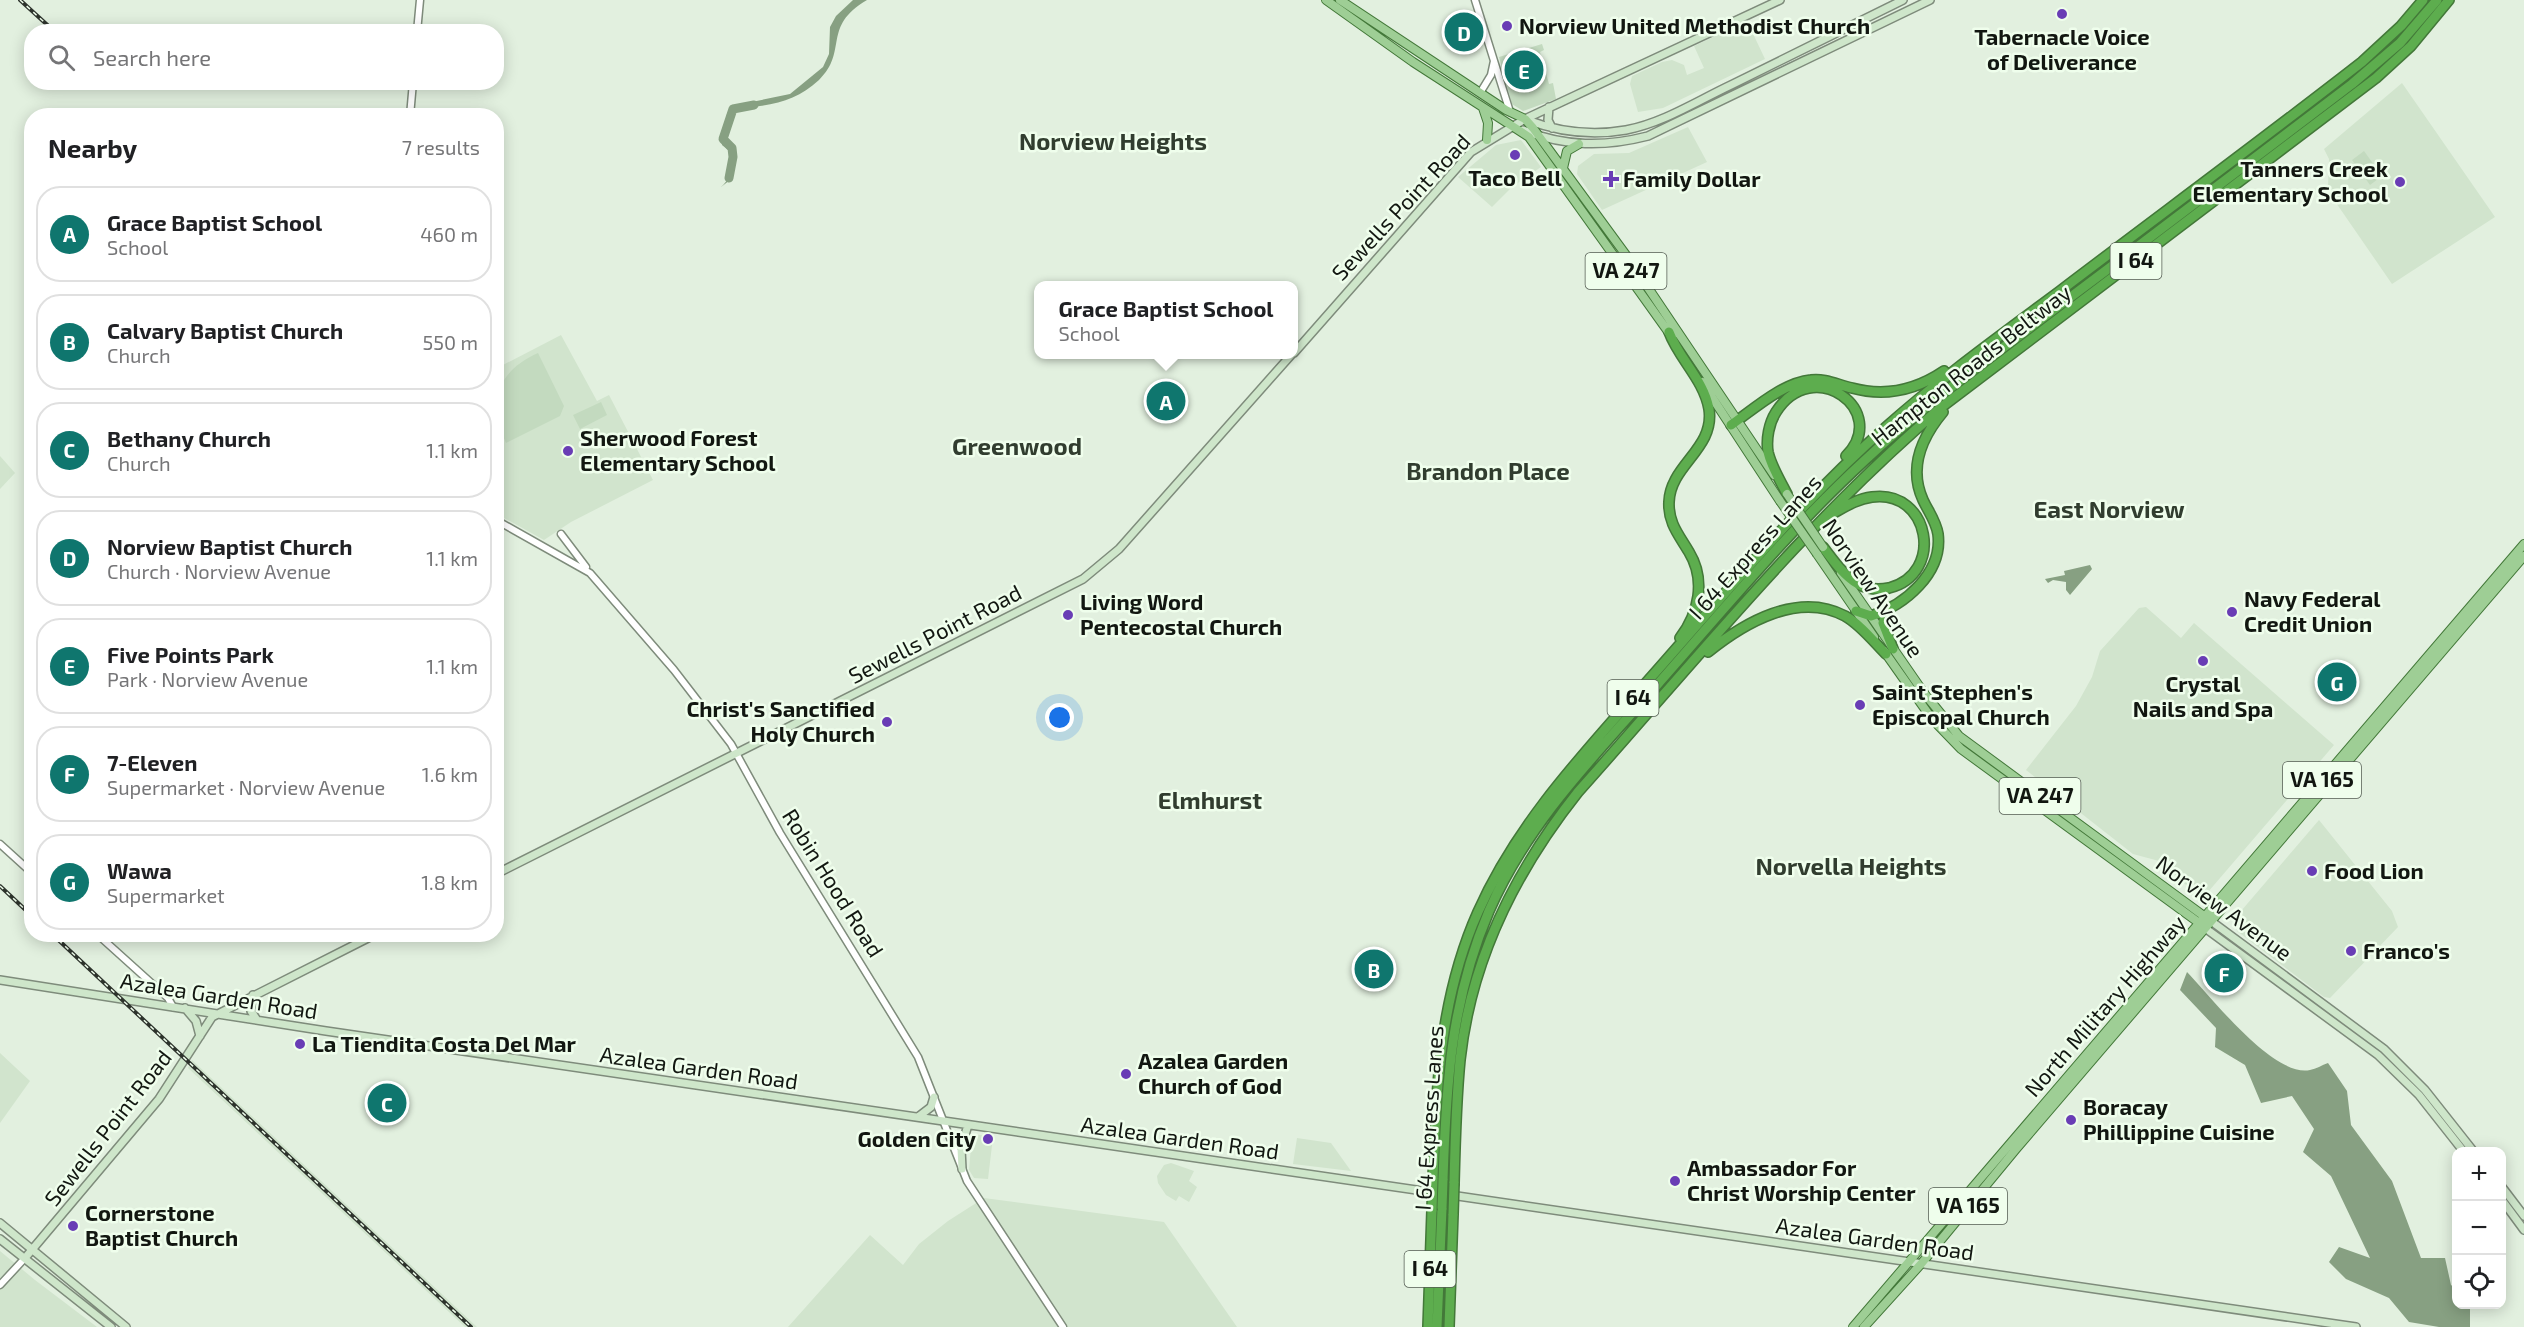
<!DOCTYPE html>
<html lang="en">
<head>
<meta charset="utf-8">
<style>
  :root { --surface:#fff; --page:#f6f6f6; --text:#202124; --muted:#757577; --line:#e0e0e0; --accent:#0f766e }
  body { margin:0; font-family:"Exo 2",sans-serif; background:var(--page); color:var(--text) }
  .controls { position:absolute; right:18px; bottom:18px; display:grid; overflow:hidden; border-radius:12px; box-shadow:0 3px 15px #0003 }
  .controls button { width:54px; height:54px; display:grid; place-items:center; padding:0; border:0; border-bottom:2px solid var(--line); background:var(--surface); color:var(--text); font:30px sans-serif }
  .you { position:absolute; left:1060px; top:718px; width:21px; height:21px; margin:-15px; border:4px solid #fff; border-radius:50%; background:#1a73e8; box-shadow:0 0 0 9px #1a73e833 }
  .badge { display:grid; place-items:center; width:39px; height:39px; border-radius:50%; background:var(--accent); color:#fff; font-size:20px; font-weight:700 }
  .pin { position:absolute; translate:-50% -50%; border:3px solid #fff; box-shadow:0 2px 6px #0006 }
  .popup { position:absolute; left:1034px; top:281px; width:264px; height:78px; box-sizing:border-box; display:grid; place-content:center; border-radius:12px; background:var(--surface); filter:drop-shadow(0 2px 4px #0005); font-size:20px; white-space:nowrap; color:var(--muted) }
  .popup b { font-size:22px; color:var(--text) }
  .popup::after { content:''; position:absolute; left:50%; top:100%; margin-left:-12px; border:12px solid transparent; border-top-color:var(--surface) }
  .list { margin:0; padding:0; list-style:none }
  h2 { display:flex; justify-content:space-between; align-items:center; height:78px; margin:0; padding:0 24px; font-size:26px }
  h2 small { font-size:20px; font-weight:400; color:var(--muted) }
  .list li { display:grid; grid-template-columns:39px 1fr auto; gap:18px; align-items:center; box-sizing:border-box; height:96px; margin:0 12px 12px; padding:0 12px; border:2px solid var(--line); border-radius:24px }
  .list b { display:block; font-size:22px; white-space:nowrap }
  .list p { margin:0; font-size:20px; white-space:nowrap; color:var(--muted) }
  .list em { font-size:20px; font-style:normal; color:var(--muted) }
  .icon { flex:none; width:33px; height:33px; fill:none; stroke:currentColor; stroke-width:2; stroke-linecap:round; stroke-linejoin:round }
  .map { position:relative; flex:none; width:2524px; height:1327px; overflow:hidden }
  .search { position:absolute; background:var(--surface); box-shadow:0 3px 15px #0003; left:24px; top:24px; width:480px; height:66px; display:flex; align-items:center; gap:15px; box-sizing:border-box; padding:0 21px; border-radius:24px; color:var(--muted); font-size:22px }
  .panel { position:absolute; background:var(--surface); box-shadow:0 3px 15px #0003; left:24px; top:108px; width:480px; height:834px; border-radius:24px }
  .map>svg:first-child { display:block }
  .built { fill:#d1e4cd }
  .green { fill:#c3dabf }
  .water { fill:#87a082 }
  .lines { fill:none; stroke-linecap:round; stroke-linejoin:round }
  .river { stroke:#87a082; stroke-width:9 }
  .tertiary-casing { stroke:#7e8b7b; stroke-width:9 }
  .secondary-casing { stroke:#7e8b7b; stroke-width:10 }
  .primary-casing { stroke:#437839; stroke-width:10 }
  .motorway-casing { stroke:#437839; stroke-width:12 }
  .tertiary { stroke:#fff; stroke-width:6 }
  .secondary { stroke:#cee6ca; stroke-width:7 }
  .primary { stroke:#9ece95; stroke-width:8 }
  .motorway { stroke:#5dad4e; stroke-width:9 }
  .rail-casing { stroke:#2d332c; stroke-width:4 }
  .rail { stroke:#effeec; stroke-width:1.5; stroke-dasharray:4.5; stroke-linecap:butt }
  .primary-bridge-casing { stroke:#437839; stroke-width:10; stroke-linecap:butt }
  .motorway-bridge-casing { stroke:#437839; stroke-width:12; stroke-linecap:butt }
  .primary-bridge { stroke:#9ece95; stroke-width:8 }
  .motorway-bridge { stroke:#5dad4e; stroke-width:9 }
  .poi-dot { fill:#693db5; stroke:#effeec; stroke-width:2 }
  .labels { text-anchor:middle; stroke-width:5; stroke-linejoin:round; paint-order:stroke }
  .shield { fill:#effeec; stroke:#545c53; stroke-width:1.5 }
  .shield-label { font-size:21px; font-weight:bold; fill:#121711 }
  .poi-label { font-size:22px; font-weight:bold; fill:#121711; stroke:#effeec; text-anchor:start }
  .street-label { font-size:22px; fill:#121711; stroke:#effeec }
  .neighbourhood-label { font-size:24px; font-weight:bold; fill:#313d2f; stroke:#effeec }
</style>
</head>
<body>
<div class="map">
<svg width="2524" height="1327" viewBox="0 0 2524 1327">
  <rect width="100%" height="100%" fill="#e2f0df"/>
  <path class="built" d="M1747,21L1765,59L1663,108L1638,112L1630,84L1632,76L1662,62L1672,60L1684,65L1687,75L1704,68L1694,46Z
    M2402,83L2495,217L2392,284L2332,197L2328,187L2329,159L2324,149Z
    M1688,127L1707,162L1602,210L1577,174L1578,166L1594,154L1629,153Z
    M1521,140L1541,167L1512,187L1492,207L1458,177L1496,145Z
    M561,335L597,401L609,395L653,480L571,522L544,540L497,514L496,377L501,366Z
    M0,456L15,473L0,489Z
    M2146,607L2181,638L2194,623L2334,745L2202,899L2159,861L2133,854L2026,770L2076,706L2092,677L2100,651L2139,608Z
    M2319,820L2392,911L2398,927L2330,998L2324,997L2237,931L2235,918Z
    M0,1053L30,1081L0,1123Z
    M192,1060L477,1327H465L188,1068Z
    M972,1134L993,1137L988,1179L974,1178L969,1170Z
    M1297,1138L1331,1143L1351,1171L1293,1164Z
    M1171,1163L1194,1171L1189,1181L1197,1187L1189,1202L1179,1196L1176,1201L1166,1195L1158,1183L1157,1176L1164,1165Z
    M984,1198L1164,1222L1237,1327H788L870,1235L903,1265L919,1244L948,1221Z
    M0,1251L35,1280L97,1327H0Z"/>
  <path class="green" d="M1542,44L1544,50L1540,52L1549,84L1553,83L1556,99L1523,111L1512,104L1499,57Z
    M2364,151L2382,176L2370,185L2352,160Z
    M538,353L564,406L560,416L506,443C488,402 496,372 538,353Z
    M601,402L607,415L580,429L573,415Z"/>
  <path class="water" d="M853,0H867C821,27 849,51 819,80C801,96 784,103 760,106C748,108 740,107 729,113L723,142L725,147L733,150L735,158L730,180L721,187C731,179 733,164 731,152L722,145V142L727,114L732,106L790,94L823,67L829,54L830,27L836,16Z
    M2090,565L2092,569L2070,595L2066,590V582L2053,580L2048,583L2045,579L2065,575L2064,571Z
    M2187,972C2211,997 2274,1078 2310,1070C2316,1069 2322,1065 2328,1063L2347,1091L2351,1125L2392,1181L2421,1258H2445L2451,1285L2456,1289V1304L2470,1305V1327H2439L2409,1322L2389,1298L2346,1279L2329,1262L2339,1247L2370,1258L2331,1176L2303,1152L2314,1129L2292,1096L2261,1103L2245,1065L2215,1047L2216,1028L2180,990Z"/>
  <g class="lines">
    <path class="river" d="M729,178L733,157L732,148L723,139L733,109L754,105"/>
    <g class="tertiary-casing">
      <path id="tertiary" d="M1475,0L1510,112
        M417,32L420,0
        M1480,93L1491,75L1494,61
        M410,116L413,82
        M496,520L590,573L674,670L731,744L780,833L918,1057L967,1181L1063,1327
        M561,534L586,567
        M0,844L32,873
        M97,934L168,998L173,1007
        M0,1285L25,1258"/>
    </g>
    <g class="secondary-casing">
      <path id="secondary" d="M1549,107L1548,120L1552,128
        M1527,120C1559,132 1592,136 1626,130C1663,123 1697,101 1731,85C1788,57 1846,28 1903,0
        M1523,130C1565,147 1605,147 1648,136L1930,0
        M1294,353L1471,152L1525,119L1780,0
        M496,874L1083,579L1119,549L1292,354
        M2211,921L2384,1049L2425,1090L2474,1152
        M2205,928L2378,1055L2419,1095L2464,1152
        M0,980L326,1031L2356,1327
        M253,995L251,1011L257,1020
        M185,1008L196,1021L200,1036
        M918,1117L931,1107L934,1097
        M962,1169L961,1148L968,1125
        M2502,1187L2524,1216
        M2502,1200L2524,1230
        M0,1223L126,1327
        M0,1239L111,1327
        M25,1258L159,1099L212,1017L376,934"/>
    </g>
    <g class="primary-casing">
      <path id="primary" d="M1326,0L1413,62L1529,137L1672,337
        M1340,0L1506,110L1525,119L1533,128L1626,255L1774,475
        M1483,108L1488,123L1487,140
        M1563,168L1567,151L1579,144
        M1702,382L1780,501
        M1817,554L1874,637
        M1841,573L1924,693L1959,736L2208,919
        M1884,651L1932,719L1961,749L2202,925
        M1853,1327L2524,544
        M1864,1327L1921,1264L2016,1149L2524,556"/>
    </g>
    <g class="motorway-casing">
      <path id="motorway" d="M1669,332C1679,359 1704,380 1709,409C1715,449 1670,465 1669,502C1668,523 1679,535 1689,552C1706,580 1699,613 1680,638
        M1731,425C1754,409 1782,383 1811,380C1825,378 1838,385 1852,388C1885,397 1916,390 1944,371
        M1787,494C1780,480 1771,466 1768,452C1766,439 1769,423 1776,412C1813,354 1891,411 1846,456
        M1823,547C1833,560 1843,575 1858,584C1867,589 1879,590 1889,588C1945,574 1930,489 1872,497C1856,499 1843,508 1830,515
        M1889,608L1883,623L1893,649
        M1856,611L1871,616C1905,605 1943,573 1938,534C1936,521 1928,511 1923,500C1908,467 1922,437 1943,412
        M1708,652C1744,623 1798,591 1845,616C1861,625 1873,641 1886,654
        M1433,1179C1436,1087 1440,997 1478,912C1519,820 1588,749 1653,675C1728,590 1801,502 1886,427C1941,378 2001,335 2060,291C2160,215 2262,140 2362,62L2401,26L2423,0
        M1443,1180C1446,1084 1451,1000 1489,911C1527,823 1595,755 1657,685C1724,609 1789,530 1864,461C1927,402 1998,352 2068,299C2163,228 2257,156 2352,84L2400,43L2437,0
        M1454,1183C1455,1142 1456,1101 1460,1060C1471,959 1516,870 1578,792C1696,660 1808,520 1943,406L2376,78L2411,46L2449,0
        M1428,1327L1432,1210
        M1437,1327L1442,1208
        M1449,1327L1453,1214"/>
    </g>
    <use href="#tertiary" class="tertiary"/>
    <use href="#secondary" class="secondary"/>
    <use href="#primary" class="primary"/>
    <use href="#motorway" class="motorway"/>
    <g class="rail-casing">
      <path id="rail" d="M20,0L55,32
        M0,886L32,916
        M52,934L471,1327"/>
    </g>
    <use href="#rail" class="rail"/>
    <g class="primary-bridge-casing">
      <path id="primary-bridge" d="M1787,494L1823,547
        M1780,501L1817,554"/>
    </g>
    <g class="motorway-bridge-casing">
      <path id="motorway-bridge" d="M1442,1208L1443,1180
        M1432,1210L1433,1179
        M1453,1214L1454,1183"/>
    </g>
    <use href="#primary-bridge" class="primary-bridge"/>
    <use href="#motorway-bridge" class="motorway-bridge"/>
  </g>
  <g class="poi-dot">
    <circle cx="2062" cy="14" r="6"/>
    <circle cx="1507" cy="26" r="6"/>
    <circle cx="1515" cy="155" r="6"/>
    <path d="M1608 170h6v6h6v6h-6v6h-6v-6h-6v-6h6z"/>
    <circle cx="2400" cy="182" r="6"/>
    <circle cx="568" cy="451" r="6"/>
    <circle cx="2232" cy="612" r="6"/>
    <circle cx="1068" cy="615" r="6"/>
    <circle cx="2203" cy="661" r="6"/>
    <circle cx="1860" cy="705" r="6"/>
    <circle cx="887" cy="722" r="6"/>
    <circle cx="2312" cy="871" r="6"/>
    <circle cx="2351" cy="951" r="6"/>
    <circle cx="300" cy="1044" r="6"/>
    <circle cx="1126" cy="1074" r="6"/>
    <circle cx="2071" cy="1120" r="6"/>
    <circle cx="988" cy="1139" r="6"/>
    <circle cx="1675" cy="1181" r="6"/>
    <circle cx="73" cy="1226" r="6"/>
  </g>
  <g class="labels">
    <g class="shield">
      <rect x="2110.5" y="243" width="51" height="36" rx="4.5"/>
      <rect x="1585.5" y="253" width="81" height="36" rx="4.5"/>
      <rect x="1607.5" y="680" width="51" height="36" rx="4.5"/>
      <rect x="2283" y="762" width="78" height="36" rx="4.5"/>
      <rect x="1999.5" y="778" width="81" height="36" rx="4.5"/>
      <rect x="1929" y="1188" width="78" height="36" rx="4.5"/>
      <rect x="1404.5" y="1251" width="51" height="36" rx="4.5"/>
    </g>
    <g class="shield-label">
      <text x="2136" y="268">I 64</text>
      <text x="1626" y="278">VA 247</text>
      <text x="1633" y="705">I 64</text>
      <text x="2322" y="787">VA 165</text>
      <text x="2040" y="803">VA 247</text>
      <text x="1968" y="1213">VA 165</text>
      <text x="1430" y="1276">I 64</text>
    </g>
    <g class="poi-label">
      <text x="1519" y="34">Norview United Methodist Church</text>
      <text x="2062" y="45" text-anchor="middle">Tabernacle Voice<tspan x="2062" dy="25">of Deliverance</tspan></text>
      <text x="2388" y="177" text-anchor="end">Tanners Creek<tspan x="2388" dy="25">Elementary School</tspan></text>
      <text x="1515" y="186" text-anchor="middle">Taco Bell</text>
      <text x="1623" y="187">Family Dollar</text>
      <text x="580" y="446">Sherwood Forest<tspan x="580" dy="25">Elementary School</tspan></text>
      <text x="2244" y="607">Navy Federal<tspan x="2244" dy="25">Credit Union</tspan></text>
      <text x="1080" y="610">Living Word<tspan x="1080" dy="25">Pentecostal Church</tspan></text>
      <text x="2203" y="692" text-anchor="middle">Crystal<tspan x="2203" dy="25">Nails and Spa</tspan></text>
      <text x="1872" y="700">Saint Stephen's<tspan x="1872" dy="25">Episcopal Church</tspan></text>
      <text x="875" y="717" text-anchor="end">Christ's Sanctified<tspan x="875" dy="25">Holy Church</tspan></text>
      <text x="2324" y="879">Food Lion</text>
      <text x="2363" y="959">Franco's</text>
      <text x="312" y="1052">La Tiendita Costa Del Mar</text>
      <text x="1138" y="1069">Azalea Garden<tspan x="1138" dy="25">Church of God</tspan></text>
      <text x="2083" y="1115">Boracay<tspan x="2083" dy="25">Phillippine Cuisine</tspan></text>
      <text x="976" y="1147" text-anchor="end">Golden City</text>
      <text x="1687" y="1176">Ambassador For<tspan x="1687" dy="25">Christ Worship Center</tspan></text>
      <text x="85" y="1221">Cornerstone<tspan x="85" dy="25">Baptist Church</tspan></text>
    </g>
    <g class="street-label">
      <text transform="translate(1401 207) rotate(-47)" y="8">Sewells Point Road</text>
      <text transform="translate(1971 365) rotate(-38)" y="8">Hampton Roads Beltway</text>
      <text transform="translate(1755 547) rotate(-48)" y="8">I 64 Express Lanes</text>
      <text transform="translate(1873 588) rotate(56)" y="8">Norview Avenue</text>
      <text transform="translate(935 634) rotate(-27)" y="8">Sewells Point Road</text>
      <text transform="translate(833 883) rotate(58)" y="8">Robin Hood Road</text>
      <text transform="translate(2224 908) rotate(36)" y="8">Norview Avenue</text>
      <text transform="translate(219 996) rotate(9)" y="8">Azalea Garden Road</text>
      <text transform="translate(2105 1006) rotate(-49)" y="8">North Military Highway</text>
      <text transform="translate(699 1068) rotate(8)" y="8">Azalea Garden Road</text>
      <text transform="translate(1429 1118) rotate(-86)" y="8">I 64 Express Lanes</text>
      <text transform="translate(108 1128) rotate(-52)" y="8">Sewells Point Road</text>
      <text transform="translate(1180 1138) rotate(8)" y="8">Azalea Garden Road</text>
      <text transform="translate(1875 1239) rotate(8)" y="8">Azalea Garden Road</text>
    </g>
    <g class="neighbourhood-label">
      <text x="1113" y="150">Norview Heights</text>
      <text x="1017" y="455">Greenwood</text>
      <text x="1488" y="480">Brandon Place</text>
      <text x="2109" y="518">East Norview</text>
      <text x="1210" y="809">Elmhurst</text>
      <text x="1851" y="875">Norvella Heights</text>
    </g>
  </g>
</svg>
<div class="controls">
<button>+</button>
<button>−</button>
<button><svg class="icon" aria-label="locate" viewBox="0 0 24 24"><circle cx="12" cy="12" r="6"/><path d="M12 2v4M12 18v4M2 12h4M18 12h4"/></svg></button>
</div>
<div class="you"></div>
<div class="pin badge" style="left:1166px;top:401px">A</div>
<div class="popup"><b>Grace Baptist School</b>School</div>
<div class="pin badge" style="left:1374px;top:969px">B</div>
<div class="pin badge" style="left:387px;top:1103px">C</div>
<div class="pin badge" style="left:1464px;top:32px">D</div>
<div class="pin badge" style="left:1524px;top:70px">E</div>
<div class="pin badge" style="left:2224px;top:973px">F</div>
<div class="pin badge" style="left:2337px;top:682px">G</div>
<div class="search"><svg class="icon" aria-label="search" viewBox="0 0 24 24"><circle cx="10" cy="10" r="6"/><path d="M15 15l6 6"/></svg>Search here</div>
<section class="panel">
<h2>Nearby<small>7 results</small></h2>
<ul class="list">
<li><span class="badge">A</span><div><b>Grace Baptist School</b><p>School</p></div><em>460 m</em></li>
<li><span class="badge">B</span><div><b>Calvary Baptist Church</b><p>Church</p></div><em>550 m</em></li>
<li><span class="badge">C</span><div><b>Bethany Church</b><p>Church</p></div><em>1.1 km</em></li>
<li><span class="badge">D</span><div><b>Norview Baptist Church</b><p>Church · Norview Avenue</p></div><em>1.1 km</em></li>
<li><span class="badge">E</span><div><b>Five Points Park</b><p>Park · Norview Avenue</p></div><em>1.1 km</em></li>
<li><span class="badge">F</span><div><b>7-Eleven</b><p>Supermarket · Norview Avenue</p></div><em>1.6 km</em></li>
<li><span class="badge">G</span><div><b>Wawa</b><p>Supermarket</p></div><em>1.8 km</em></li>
</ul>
</section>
</div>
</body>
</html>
